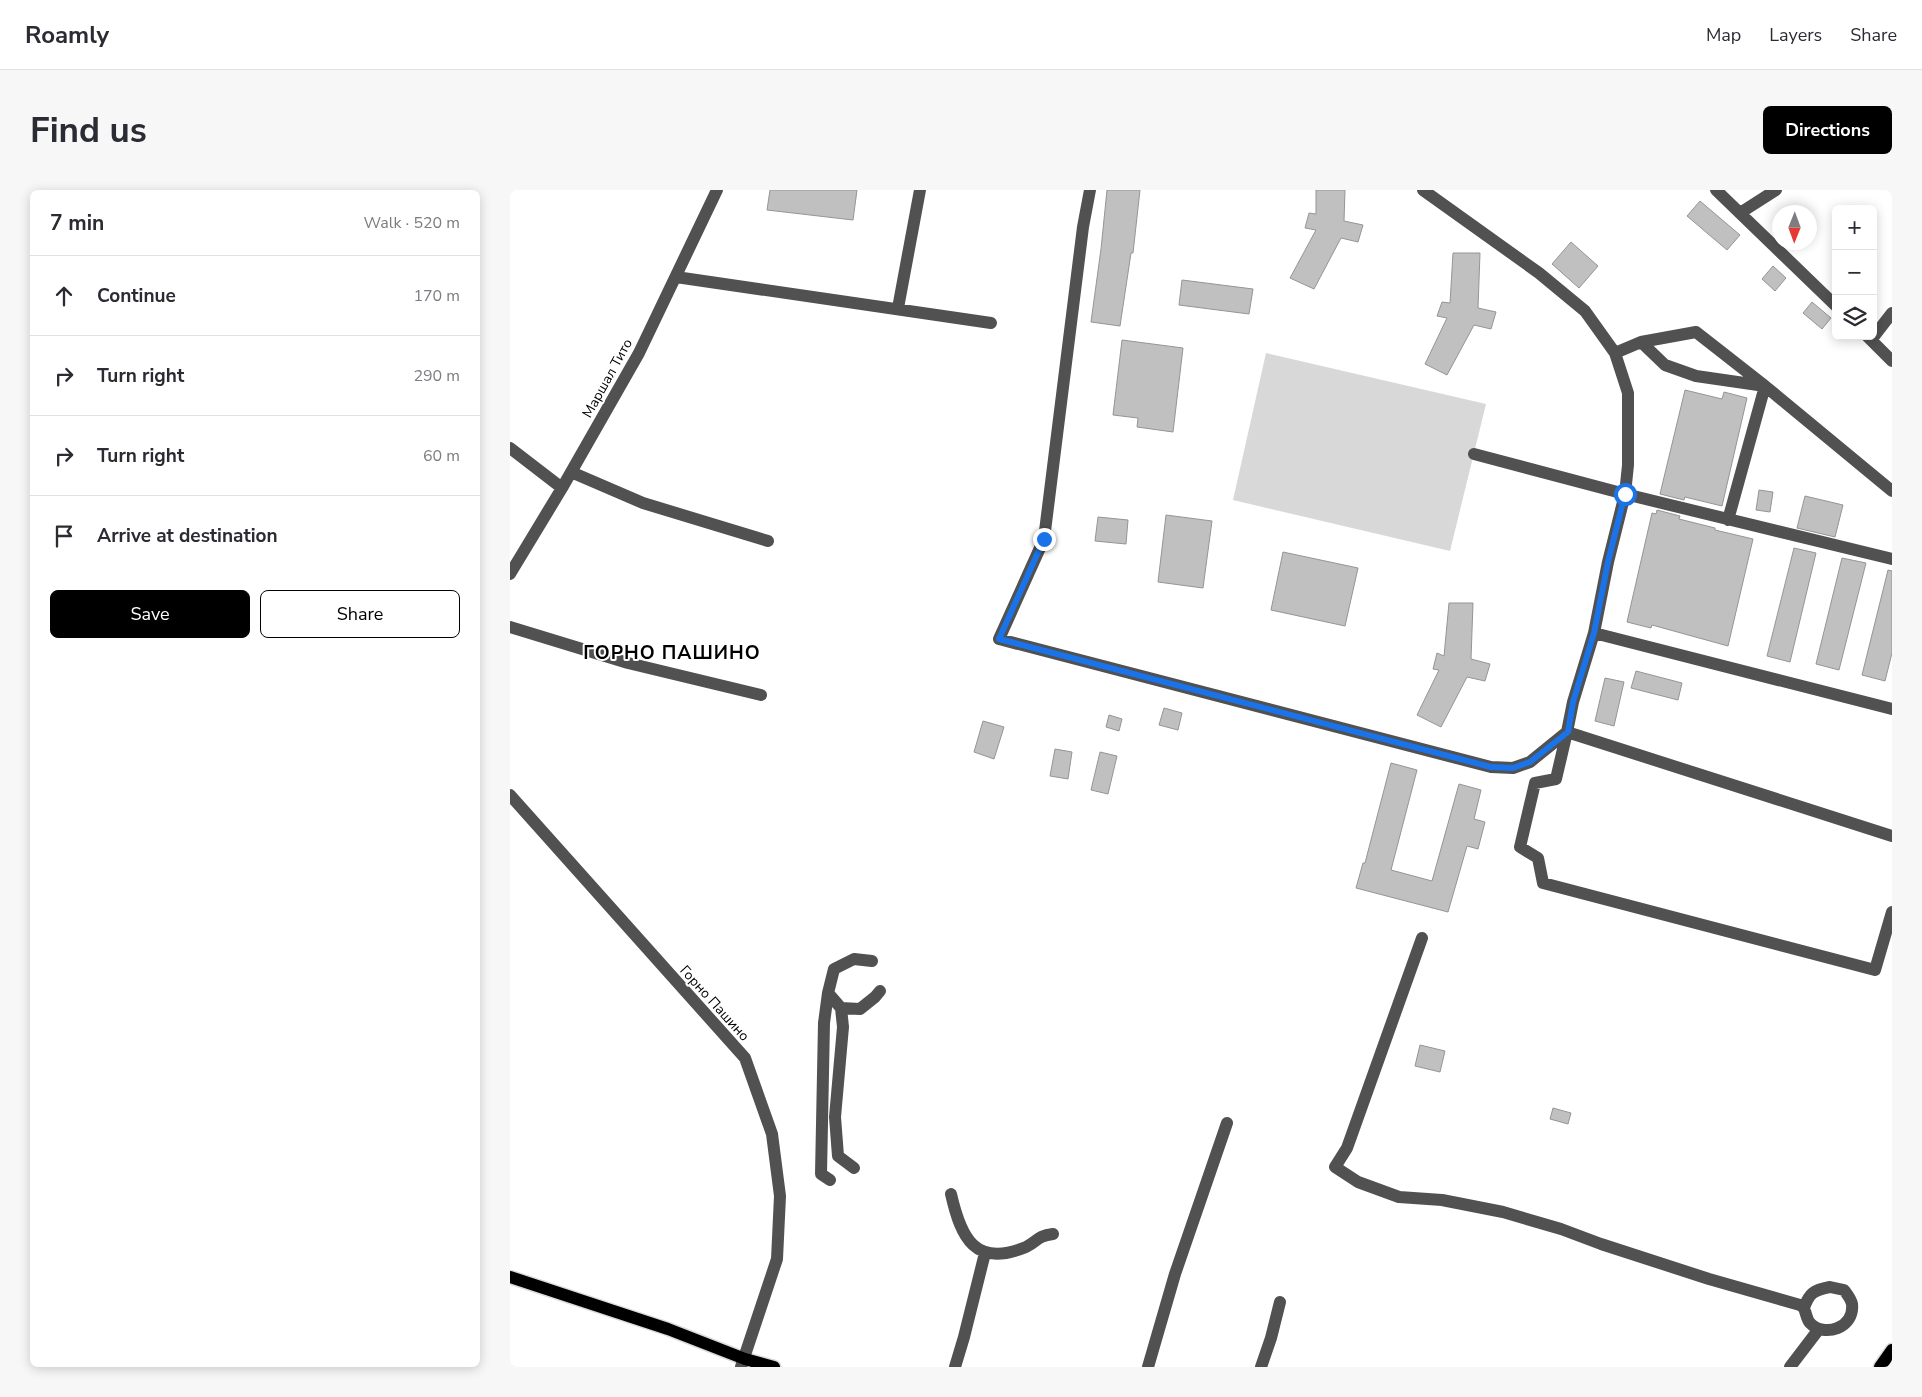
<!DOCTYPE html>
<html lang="en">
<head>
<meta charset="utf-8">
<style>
  :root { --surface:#fff; --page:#f7f7f7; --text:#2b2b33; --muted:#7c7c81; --line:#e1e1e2; --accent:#000 }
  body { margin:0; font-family:"Nunito Sans",sans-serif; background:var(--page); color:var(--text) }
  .controls { position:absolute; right:15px; top:15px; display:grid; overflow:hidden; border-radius:8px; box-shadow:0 2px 12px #0003 }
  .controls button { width:45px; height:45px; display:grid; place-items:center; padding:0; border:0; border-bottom:1px solid var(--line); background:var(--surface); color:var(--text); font:25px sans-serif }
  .compass { position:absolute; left:1262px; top:15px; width:45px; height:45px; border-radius:50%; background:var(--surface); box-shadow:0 2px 12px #0003; rotate:181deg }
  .stop { position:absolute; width:15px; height:15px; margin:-11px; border:4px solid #1a73e8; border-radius:50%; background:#fff }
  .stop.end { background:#1a73e8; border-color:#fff; box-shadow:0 1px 5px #0008 }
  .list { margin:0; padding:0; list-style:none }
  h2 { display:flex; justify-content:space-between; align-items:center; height:65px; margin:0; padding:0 20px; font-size:21px }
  h2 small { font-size:16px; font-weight:400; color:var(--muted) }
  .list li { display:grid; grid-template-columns:32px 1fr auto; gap:15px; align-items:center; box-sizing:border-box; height:80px; padding:0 20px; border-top:1px solid var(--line) }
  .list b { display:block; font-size:19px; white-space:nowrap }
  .list em { font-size:16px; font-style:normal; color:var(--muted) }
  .actions { display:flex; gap:10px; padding:15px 20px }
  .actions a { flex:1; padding:11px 0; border:1px solid var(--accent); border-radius:8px; text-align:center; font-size:18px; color:var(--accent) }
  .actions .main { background:var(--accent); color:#fff }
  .icon { flex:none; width:28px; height:28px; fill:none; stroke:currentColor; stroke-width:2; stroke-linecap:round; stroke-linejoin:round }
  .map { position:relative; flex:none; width:1382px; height:1177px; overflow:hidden; border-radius:8px }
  header { display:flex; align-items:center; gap:30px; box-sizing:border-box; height:70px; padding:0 25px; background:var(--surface); border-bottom:1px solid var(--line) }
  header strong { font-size:24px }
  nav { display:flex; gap:28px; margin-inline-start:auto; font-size:18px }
  .intro { display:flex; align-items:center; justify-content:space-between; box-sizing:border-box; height:120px; padding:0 30px }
  h1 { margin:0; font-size:35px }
  .button { padding:12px 22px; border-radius:8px; background:var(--accent); color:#fff; font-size:18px; font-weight:700 }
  main { display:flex; gap:30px; padding:0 30px }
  aside { flex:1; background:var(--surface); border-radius:8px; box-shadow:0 2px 12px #0003 }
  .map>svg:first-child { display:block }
  .green { fill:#d8d8d8 }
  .building { fill:#c0c0c0; stroke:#959595 }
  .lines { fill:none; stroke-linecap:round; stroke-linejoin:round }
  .major-casing { stroke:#dbdbdb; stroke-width:15 }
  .minor { stroke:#515151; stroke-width:12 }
  .major { stroke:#000; stroke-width:12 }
  .route { stroke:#1a73e8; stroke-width:6 }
  .labels { text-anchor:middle; stroke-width:4; stroke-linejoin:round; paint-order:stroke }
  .street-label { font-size:14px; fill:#000; stroke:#fff }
  .district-label { font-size:19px; font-weight:bold; letter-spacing:1px; fill:#000; stroke:#fff }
</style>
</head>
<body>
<header>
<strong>Roamly</strong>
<nav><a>Map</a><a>Layers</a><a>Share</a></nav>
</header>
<div class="intro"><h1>Find us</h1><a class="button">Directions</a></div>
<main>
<aside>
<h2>7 min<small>Walk · 520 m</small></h2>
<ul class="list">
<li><svg class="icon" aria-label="ahead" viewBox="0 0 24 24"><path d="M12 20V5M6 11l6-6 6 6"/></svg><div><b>Continue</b></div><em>170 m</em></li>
<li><svg class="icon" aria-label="right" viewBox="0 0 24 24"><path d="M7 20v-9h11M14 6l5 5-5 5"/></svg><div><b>Turn right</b></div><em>290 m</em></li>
<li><svg class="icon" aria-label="right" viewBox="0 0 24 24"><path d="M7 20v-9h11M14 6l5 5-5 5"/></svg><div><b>Turn right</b></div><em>60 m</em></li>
<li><svg class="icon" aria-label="arrive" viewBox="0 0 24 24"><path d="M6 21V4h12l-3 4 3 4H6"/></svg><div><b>Arrive at destination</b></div></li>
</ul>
<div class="actions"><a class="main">Save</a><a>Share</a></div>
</aside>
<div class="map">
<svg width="1382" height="1177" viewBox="0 0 1382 1177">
  <rect width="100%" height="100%" fill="#fff"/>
  <path class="green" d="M756,163L976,214L940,361L723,310Z"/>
  <path class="building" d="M260,0H347L343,30L257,20Z
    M597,0H630L623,63H621L610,136L581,132L591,59Z
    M806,0H835L834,31L853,35L848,52L831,48L804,99L780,88L806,40L795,38L799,23L806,24Z
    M1190,11L1230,45L1217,60L1177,26Z
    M1061,52L1088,76L1069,98L1042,74Z
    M943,63H970L968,118L986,122L981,139L964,135L937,185L915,174L937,128L927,126L932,112L940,113Z
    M1263,76L1276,88L1265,101L1252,89Z
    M672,90L743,99L739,124L669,115Z
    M1302,112L1321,128L1312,139L1293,123Z
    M612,150L673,158L663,242L627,237L628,228L603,225Z
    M1175,200L1212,209L1214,202L1237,208L1212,316L1175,307L1174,310L1150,304Z
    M1249,300L1263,302L1260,322L1246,320Z
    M1295,306L1333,315L1325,347L1287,338Z
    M1147,320L1170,326L1169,329L1205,338V340L1243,349L1218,456L1142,435L1141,438L1117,432L1142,323L1146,324Z
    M656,325L702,331L693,398L648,392Z
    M588,327L618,330L616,354L585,351Z
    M1284,358L1306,363L1280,472L1257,466Z
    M773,362L848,378L835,436L761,420Z
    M1332,368L1356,373L1329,480L1306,474Z
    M1378,380L1382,381V463L1375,491L1352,485Z
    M939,413H963L961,469L980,474L975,491L957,487L931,537L907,525L929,480L923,479L927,463L934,466Z
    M1126,481L1172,493L1168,510L1121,498Z
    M1095,488L1114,492L1104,536L1085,531Z
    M654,518L672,523L668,540L649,535Z
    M599,525L612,529L609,541L596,537Z
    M473,531L494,537L484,569L464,562Z
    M545,559L562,562L558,589L540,586Z
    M590,562L607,566L598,604L581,600Z
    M881,573L907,580L881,680L922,691L949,594L971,600L964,629L975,632L968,659L957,656L938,722L846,698L853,673H855Z
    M910,855L935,861L930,882L905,876Z
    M1043,918L1061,923L1058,934L1040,929Z"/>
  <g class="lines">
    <g class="major-casing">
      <path id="major" d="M0,1087L158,1139L235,1169L264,1177
        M1370,1177L1382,1160"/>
    </g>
    <path class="minor" d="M580,0L573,37L534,349L489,449L981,577L1003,578L1020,572L1057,542L1063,512L1084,443L1098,372L1115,304L1118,275V203L1105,163L1075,121L1029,83L913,0
      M1206,0L1326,116
      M1230,23L1266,0
      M166,87L481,133
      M388,118L410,0
      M1357,146L1382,171
      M1361,150L1382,123
      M1131,152L1155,175L1186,186L1255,196L1218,330
      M1105,163L1131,152L1186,142L1255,196L1382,301
      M0,258L52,298
      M964,264L1115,304L1382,369
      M61,282L133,313L258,351
      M0,384L52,298L129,163L207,0
      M0,437L118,473L251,505
      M1084,443L1382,519
      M0,605L235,868L262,944L270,1006L267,1069L231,1177
      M1382,646L1057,542L1046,589L1025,593L1010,657L1028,668L1033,693L1365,780L1382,722
      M912,748L837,958L825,977L848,992L889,1007L932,1010L993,1022L1051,1039L1091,1054L1199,1089L1290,1115L1294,1118
      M362,771L344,769L324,779L318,803L331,818L350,819L365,807L370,801
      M318,803L314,833L311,984L320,990
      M331,818L333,837L325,927L328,966L344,978
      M441,1004C451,1048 465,1078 516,1057C528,1051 527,1046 543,1044
      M1320,1097L1334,1100C1337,1104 1341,1109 1342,1114C1345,1138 1314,1148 1300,1133C1297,1130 1296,1123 1294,1118C1299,1103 1304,1100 1320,1097Z
      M445,1177L454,1147L475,1063
      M638,1177L665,1084L717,933
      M751,1177L761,1148L770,1112
      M1280,1177L1309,1139"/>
    <use href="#major" class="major"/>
  </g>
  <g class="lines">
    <path class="route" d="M534,349L489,449L981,577L1003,578L1020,572L1058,542L1063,512L1084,443L1098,372L1115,304"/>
  </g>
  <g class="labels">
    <g class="street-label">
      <text transform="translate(97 188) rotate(-61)" y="5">Маршал Тито</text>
      <text transform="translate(205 813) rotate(48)" y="5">Горно Пашино</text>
    </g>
    <g class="district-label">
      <text x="162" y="469">ГОРНО ПАШИНО</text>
    </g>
  </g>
</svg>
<div class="controls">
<button>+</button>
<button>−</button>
<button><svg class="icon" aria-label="layers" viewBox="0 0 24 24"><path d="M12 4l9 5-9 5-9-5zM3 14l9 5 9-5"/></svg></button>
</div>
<svg class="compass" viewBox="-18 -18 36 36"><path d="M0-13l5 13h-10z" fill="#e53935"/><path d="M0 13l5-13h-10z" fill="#7c7c81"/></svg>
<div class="stop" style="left:1115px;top:304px"></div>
<div class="stop end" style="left:534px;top:349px"></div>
</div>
</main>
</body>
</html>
